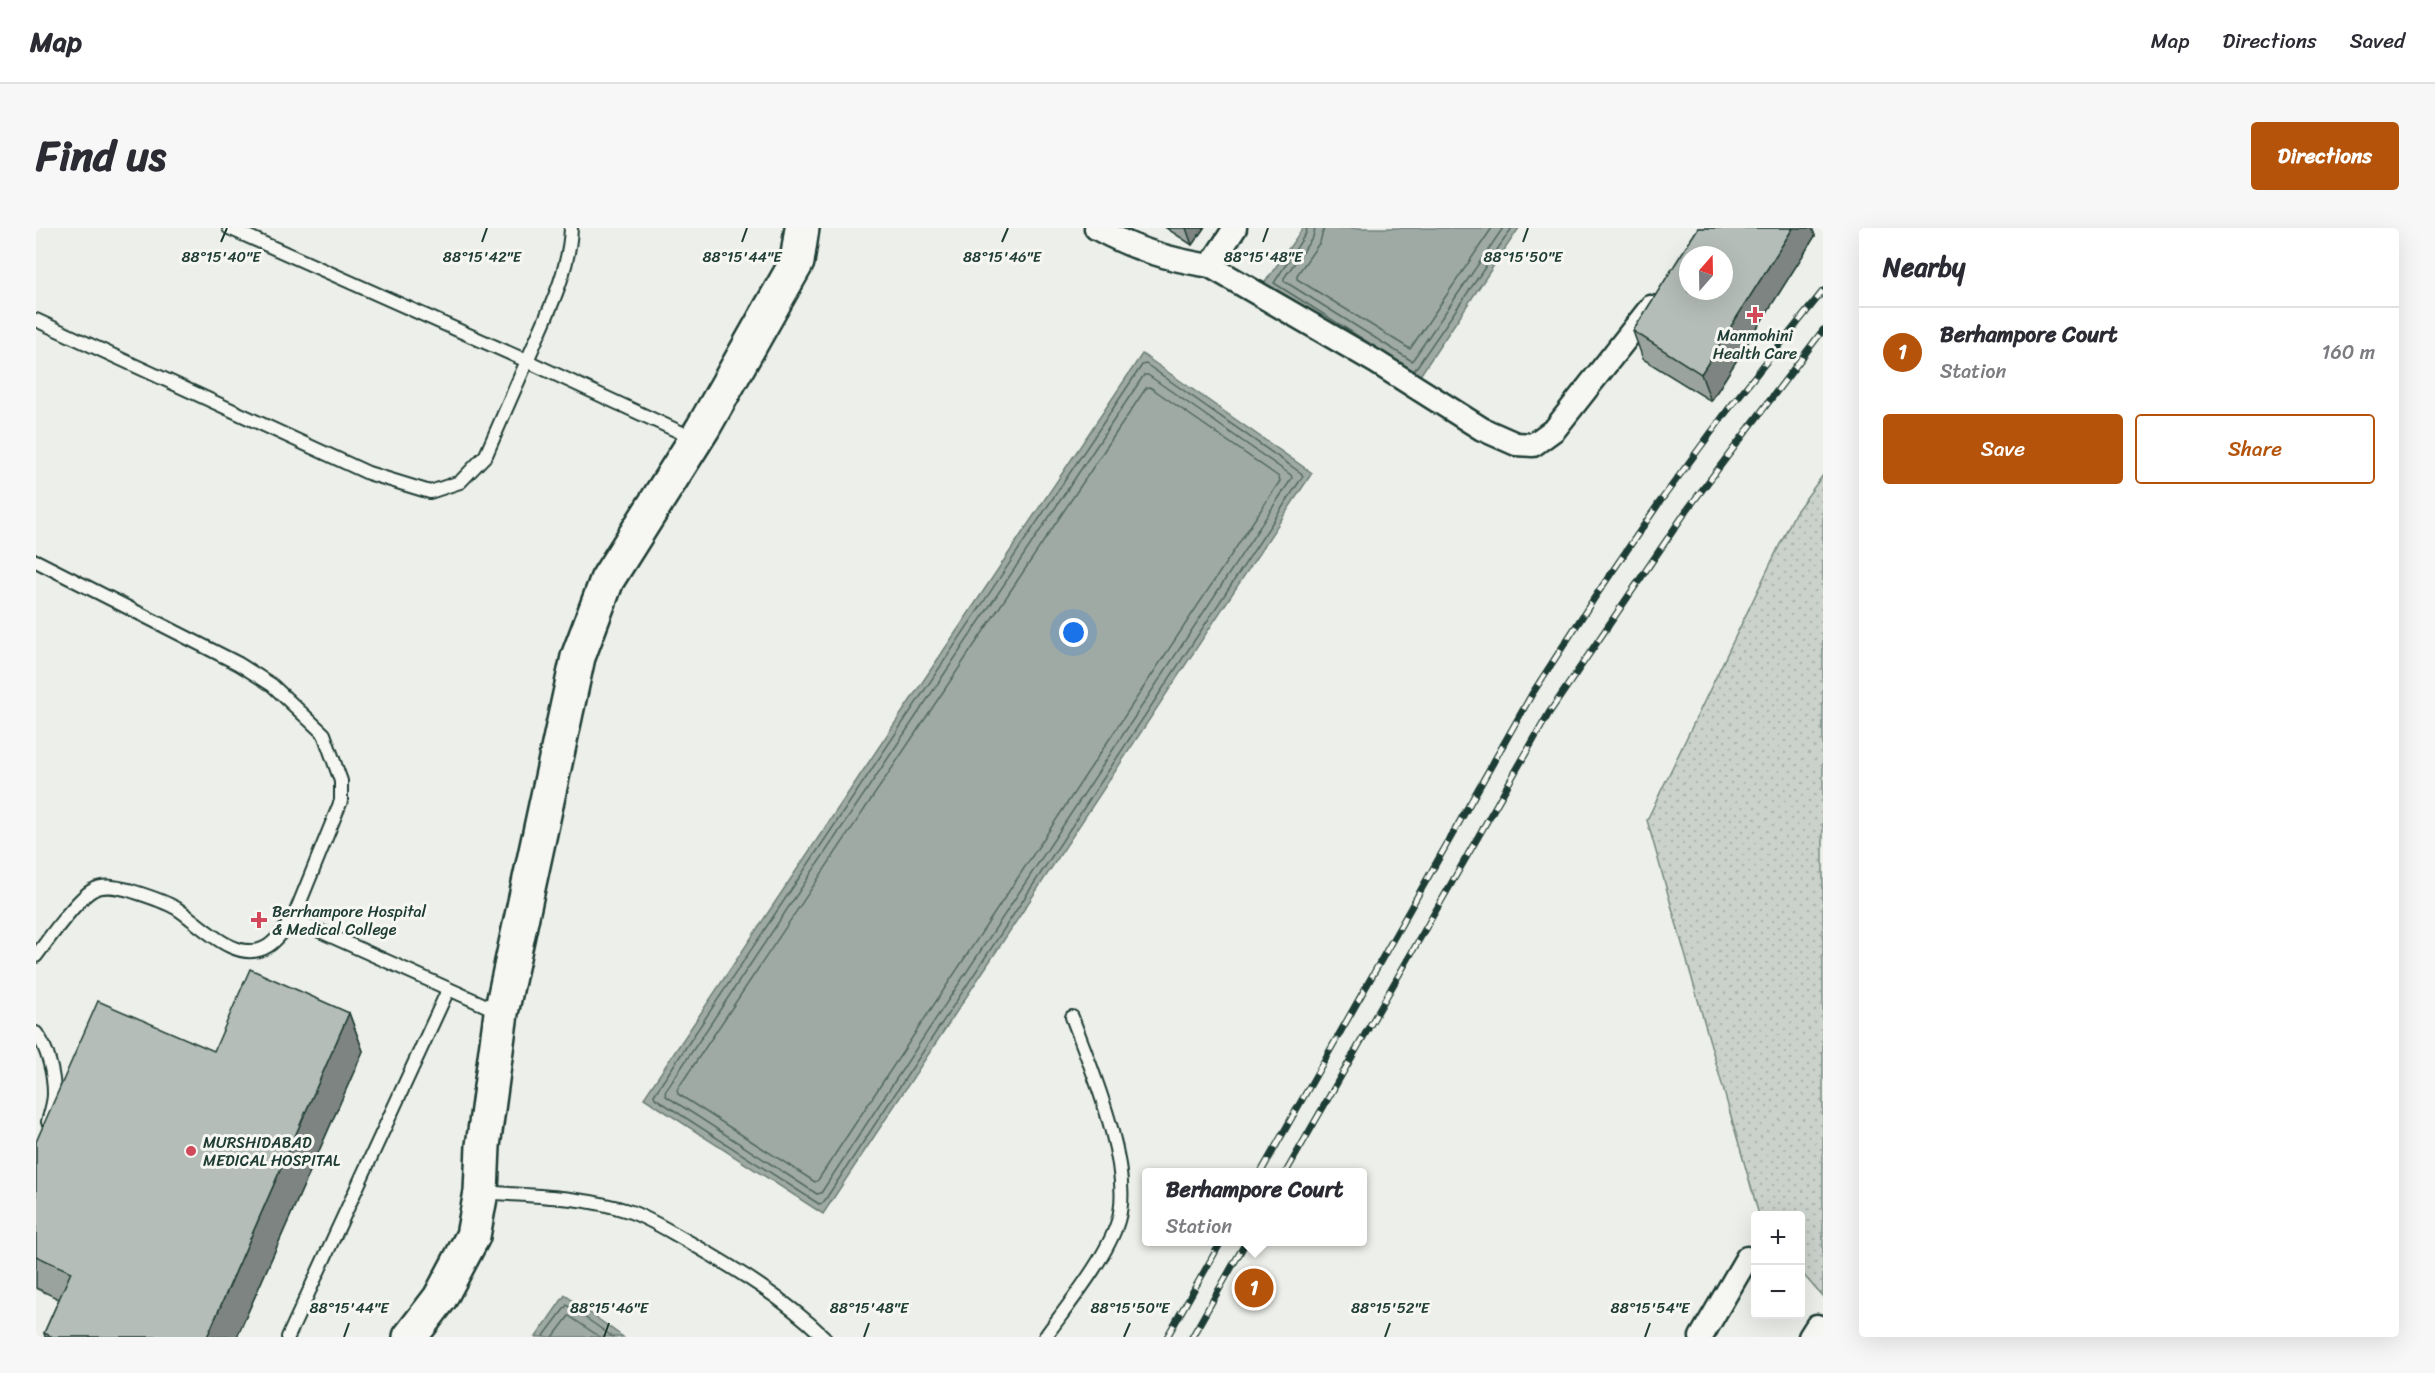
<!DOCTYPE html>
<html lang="en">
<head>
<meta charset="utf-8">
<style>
  :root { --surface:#fff; --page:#f7f7f7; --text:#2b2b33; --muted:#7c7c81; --line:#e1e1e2; --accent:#b45309 }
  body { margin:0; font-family:Sriracha,sans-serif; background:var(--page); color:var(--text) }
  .controls { position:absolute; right:18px; bottom:18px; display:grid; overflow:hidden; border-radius:6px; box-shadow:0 6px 24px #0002 }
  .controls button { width:54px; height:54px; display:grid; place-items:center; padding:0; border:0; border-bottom:2px solid var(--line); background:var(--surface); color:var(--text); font:30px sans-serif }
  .compass { position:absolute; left:1643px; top:18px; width:54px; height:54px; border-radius:50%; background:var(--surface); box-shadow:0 6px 24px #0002; rotate:20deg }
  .you { position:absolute; left:1038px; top:405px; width:21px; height:21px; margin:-15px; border:4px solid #fff; border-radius:50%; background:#1a73e8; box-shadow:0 0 0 9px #1a73e833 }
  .badge { display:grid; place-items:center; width:39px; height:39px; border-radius:50%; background:var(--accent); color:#fff; font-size:20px; font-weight:700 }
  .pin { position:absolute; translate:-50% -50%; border:3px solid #fff; box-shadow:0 2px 6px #0006 }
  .popup { position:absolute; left:1106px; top:940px; width:225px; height:78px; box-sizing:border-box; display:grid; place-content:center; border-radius:6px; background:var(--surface); filter:drop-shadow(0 2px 4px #0005); font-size:20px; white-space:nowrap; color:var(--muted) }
  .popup b { font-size:22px; color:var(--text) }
  .popup::after { content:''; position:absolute; left:50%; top:100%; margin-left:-12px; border:12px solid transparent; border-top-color:var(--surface) }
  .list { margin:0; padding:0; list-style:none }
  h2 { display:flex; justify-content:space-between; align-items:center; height:78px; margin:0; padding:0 24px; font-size:26px }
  h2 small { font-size:20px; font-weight:400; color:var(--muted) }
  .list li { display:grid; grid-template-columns:39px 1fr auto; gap:18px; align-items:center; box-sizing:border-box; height:90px; padding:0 24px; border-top:2px solid var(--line) }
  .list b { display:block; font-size:22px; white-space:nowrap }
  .list p { margin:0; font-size:20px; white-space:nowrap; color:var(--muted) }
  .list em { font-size:20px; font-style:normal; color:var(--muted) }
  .actions { display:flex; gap:12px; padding:18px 24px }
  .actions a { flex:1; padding:14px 0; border:2px solid var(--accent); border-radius:6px; text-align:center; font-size:21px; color:var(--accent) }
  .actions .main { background:var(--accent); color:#fff }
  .map { position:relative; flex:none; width:1787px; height:1109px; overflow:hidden; border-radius:6px }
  header { display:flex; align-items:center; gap:36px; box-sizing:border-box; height:84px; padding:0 30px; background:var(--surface); border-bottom:2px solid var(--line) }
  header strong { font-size:28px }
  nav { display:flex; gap:33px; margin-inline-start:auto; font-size:21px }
  .intro { display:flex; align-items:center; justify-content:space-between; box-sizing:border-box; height:144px; padding:0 36px }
  h1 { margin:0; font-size:42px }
  .button { padding:15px 27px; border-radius:6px; background:var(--accent); color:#fff; font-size:21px; font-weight:700 }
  main { display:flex; gap:36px; padding:0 36px }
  aside { flex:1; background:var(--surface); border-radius:6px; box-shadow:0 6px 24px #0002 }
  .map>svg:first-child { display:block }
  .grass { fill:url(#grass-dots); stroke:#758880; stroke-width:1.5 }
  .water { fill:#9faaa4; stroke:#6c7e77; stroke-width:1.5 }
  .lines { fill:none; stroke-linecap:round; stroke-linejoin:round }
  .shore { stroke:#526961; stroke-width:1.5 }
  .lane-casing { stroke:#1f3d34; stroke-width:16 }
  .street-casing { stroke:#1f3d34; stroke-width:27 }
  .secondary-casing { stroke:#1f3d34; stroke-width:38 }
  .lane { stroke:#f6f6f2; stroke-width:12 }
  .street { stroke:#f6f6f2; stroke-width:22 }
  .secondary { stroke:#f6f6f2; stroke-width:33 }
  .rail-casing { stroke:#1f3d34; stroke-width:7 }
  .rail { stroke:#f6f6f2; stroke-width:4.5; stroke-dasharray:14; stroke-linecap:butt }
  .wall { fill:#9ba39e; stroke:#1f3d34; stroke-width:1.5 }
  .shaded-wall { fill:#7e8481; stroke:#1f3d34; stroke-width:1.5 }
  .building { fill:#b4bdb8; stroke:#1f3d34; stroke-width:1.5; fill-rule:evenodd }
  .ticks { fill:none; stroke:#1f3d34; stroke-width:2 }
  .poi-dot { fill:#d1495b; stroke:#f6f6f2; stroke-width:2 }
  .labels { text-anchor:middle; stroke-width:6; stroke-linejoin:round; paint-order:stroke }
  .poi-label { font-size:16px; fill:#1f3d34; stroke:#f6f6f2; text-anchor:start }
  .ticks-label { font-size:15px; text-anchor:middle; fill:#1f3d34; stroke:#f6f6f2; stroke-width:6; stroke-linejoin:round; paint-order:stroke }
</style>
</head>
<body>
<header>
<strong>Map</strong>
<nav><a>Map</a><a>Directions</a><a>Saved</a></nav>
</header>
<div class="intro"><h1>Find us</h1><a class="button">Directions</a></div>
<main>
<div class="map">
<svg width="1787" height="1109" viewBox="0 0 1787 1109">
  <defs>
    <pattern id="grass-dots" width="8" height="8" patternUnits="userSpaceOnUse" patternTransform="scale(1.5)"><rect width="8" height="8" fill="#cbd2cc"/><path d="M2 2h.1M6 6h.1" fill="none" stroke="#aeb5b0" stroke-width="1.8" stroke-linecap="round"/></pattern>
  </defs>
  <rect width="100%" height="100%" fill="#edefea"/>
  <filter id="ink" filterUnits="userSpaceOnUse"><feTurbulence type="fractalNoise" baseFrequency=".0167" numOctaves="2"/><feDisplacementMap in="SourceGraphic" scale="12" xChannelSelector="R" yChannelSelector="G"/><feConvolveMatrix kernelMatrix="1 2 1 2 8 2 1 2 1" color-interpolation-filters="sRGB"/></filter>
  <g filter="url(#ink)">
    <path class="grass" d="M1787,247V1069L1765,1044L1764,988L1723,987L1611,592L1759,285Z"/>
    <path class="water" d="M1267,0H1483L1381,152L1227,57Z
      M1106,126L1276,245L787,986L608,870Z
      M529,1067L587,1109H500Z"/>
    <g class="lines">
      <path class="shore" d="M1271,0L1270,5L1238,55L1333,115
        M1279,0L1277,9L1248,50V53L1376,133L1467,0
        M1288,0L1284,14L1261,47V51L1374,121L1456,0
        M1110,136L1265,245L1267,248L787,975L783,976L619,870L618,867L1106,137Z
        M1378,143L1476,0
        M1108,147H1112L1255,247L1256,250L785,965L781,966L630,868L629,864Z
        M1114,159L1243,249L1244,253L782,952L779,954L642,866L641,862L1110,160Z
        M507,1109L531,1077L577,1109
        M517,1109L533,1088L564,1109"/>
      <g class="lane-casing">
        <path id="lane" d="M193,0L491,133C509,90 533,47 535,0
          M0,92L332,245L394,264L424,254L450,227L491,133L659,211
          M0,333L203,436L236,457L288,506L305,553V573L257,691L464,784
          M0,728C12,712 41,670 57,662C67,656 81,659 93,662C108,667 126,672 140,680C164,695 200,738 232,718C242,712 249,700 257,691
          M0,805C12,820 18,847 18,866C18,875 14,886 12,894
          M446,964C494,968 546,968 592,983C613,990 633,1003 653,1014C700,1041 749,1071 788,1109
          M252,1109L412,762
          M1009,1109C1032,1077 1071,1029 1082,993C1098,939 1055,840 1036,789"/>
      </g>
      <g class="street-casing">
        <path id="street" d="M1060,0C1098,21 1131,31 1174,38L1199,0
          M1174,38L1340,134L1446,201L1480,216L1497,217L1519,201L1615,79
          M1665,1109L1711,1030
          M1774,1109L1781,1098"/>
      </g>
      <g class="secondary-casing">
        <path id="secondary" d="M374,1109L404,1070L437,1008L445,964L447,918L465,785L542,429L571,352L667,200L761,34L766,0"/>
      </g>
      <use href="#lane" class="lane"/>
      <use href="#street" class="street"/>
      <use href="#secondary" class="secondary"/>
      <g class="rail-casing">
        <path id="rail" d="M1225,944L1496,466L1559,369L1623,275L1691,183L1787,63
          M1250,944L1513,485L1651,282L1787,102
          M1131,1109L1185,1014
          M1156,1109L1210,1014"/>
      </g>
      <use href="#rail" class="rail"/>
    </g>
    <path class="wall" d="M1130,0H1168L1156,17Z
      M1662,0H1776L1779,8L1675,173L1607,131L1597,103Z
      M313,785L327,823L201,1109H9L8,1105L23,1071L0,1060V914L178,823Z"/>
    <path class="shaded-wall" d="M1150,0H1168L1156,17Z
      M1757,0H1776L1779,8L1675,173L1665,146Z
      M313,785L327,823L201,1109H171Z"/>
    <path class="building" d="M1662,0H1757L1665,146L1597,103ZM1652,27H1688V63H1652Z
      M214,741L313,785L171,1109H17L8,1105L35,1044L0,1028V914L62,773L178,823Z"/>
  </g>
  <path class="ticks" d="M185,14L191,0M446,14L451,0M706,14L711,0M966,14L972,0M1227,14L1232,0M1487,14L1492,0M308,1109L313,1095M568,1109L573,1095M828,1109L833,1095M1088,1109L1094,1095M1349,1109L1354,1095M1609,1109L1614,1095"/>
  <g class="poi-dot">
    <path d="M1716 78h6v6h6v6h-6v6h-6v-6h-6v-6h6z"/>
    <path d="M220 683h6v6h6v6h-6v6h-6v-6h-6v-6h6z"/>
    <circle cx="155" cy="923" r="6"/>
  </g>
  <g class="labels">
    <g class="poi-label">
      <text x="1719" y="113" text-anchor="middle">Manmohini<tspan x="1719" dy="18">Health Care</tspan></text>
      <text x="236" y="689">Berrhampore Hospital<tspan x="236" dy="18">&amp; Medical College</tspan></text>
      <text x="167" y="920">MURSHIDABAD<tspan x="167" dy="18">MEDICAL HOSPITAL</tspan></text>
    </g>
  </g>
  <g class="ticks-label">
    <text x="966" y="34">88°15'46"E</text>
    <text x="1487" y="34">88°15'50"E</text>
    <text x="185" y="34">88°15'40"E</text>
    <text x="446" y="34">88°15'42"E</text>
    <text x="706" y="34">88°15'44"E</text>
    <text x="1227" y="34">88°15'48"E</text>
    <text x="313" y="1085">88°15'44"E</text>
    <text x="573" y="1085">88°15'46"E</text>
    <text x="833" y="1085">88°15'48"E</text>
    <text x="1094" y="1085">88°15'50"E</text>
    <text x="1354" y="1085">88°15'52"E</text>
    <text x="1614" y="1085">88°15'54"E</text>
  </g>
</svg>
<div class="controls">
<button>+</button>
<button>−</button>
</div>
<svg class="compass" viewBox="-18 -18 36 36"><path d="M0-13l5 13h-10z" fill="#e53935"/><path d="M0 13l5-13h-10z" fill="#7c7c81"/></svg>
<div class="you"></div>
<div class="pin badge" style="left:1218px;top:1060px">1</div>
<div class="popup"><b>Berhampore Court</b>Station</div>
</div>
<aside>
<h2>Nearby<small></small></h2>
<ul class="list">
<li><span class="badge">1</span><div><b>Berhampore Court</b><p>Station</p></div><em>160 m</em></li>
</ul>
<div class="actions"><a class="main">Save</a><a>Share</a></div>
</aside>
</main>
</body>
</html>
